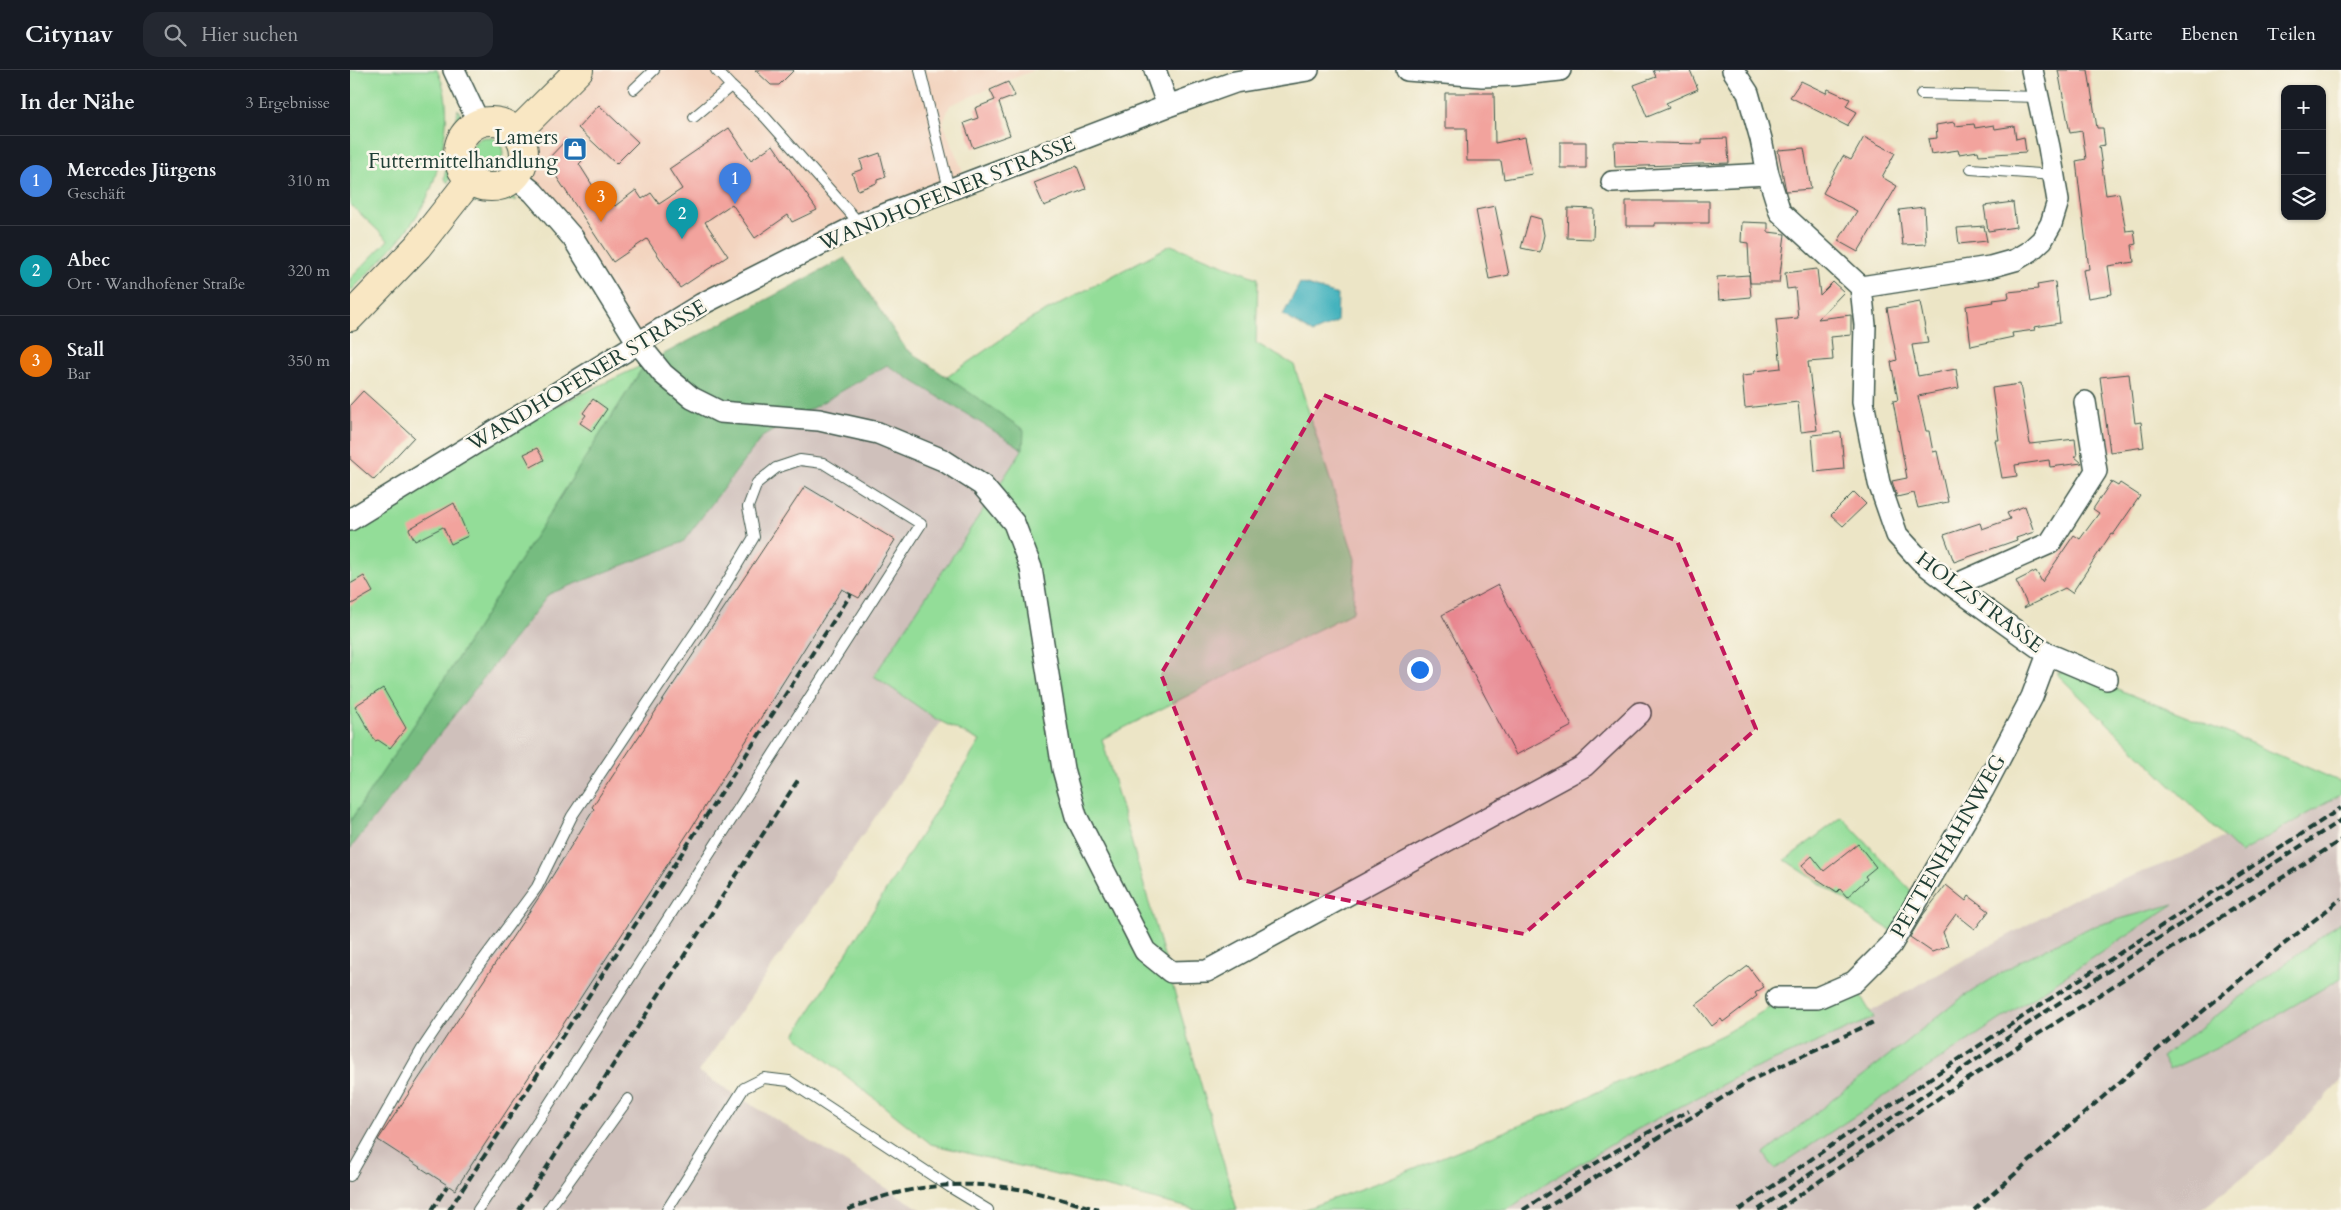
<!DOCTYPE html>
<html lang="de">
<head>
<meta charset="utf-8">
<style>
  :root { --surface:#171b24; --page:#242831; --text:#f1f3f6; --muted:#9ea1a6; --line:#363941; --accent:#1f6fb2 }
  body { margin:0; font-family:Cardo,serif; background:var(--page); color:var(--text) }
  .controls { position:absolute; right:15px; top:15px; display:grid; overflow:hidden; border-radius:10px; box-shadow:0 1px 4px #0004 }
  .controls button { width:45px; height:45px; display:grid; place-items:center; padding:0; border:0; border-bottom:1px solid var(--line); background:var(--surface); color:var(--text); font:25px sans-serif }
  .you { position:absolute; left:1069px; top:599px; width:18px; height:18px; margin:-12px; border:4px solid #fff; border-radius:50%; background:#1a73e8; box-shadow:0 0 0 8px #1a73e833 }
  .badge { display:grid; place-items:center; width:32px; height:32px; border-radius:50%; background:var(--accent); color:#fff; font-size:16px; font-weight:700 }
  .pin { position:absolute; translate:-50% -41px; filter:drop-shadow(0 1px 2px #0008) }
  .pin::after { content:''; position:absolute; top:26px; width:18px; height:15px; background:inherit; clip-path:polygon(0 0,100% 0,50% 100%) }
  .list { margin:0; padding:0; list-style:none }
  h2 { display:flex; justify-content:space-between; align-items:center; height:65px; margin:0; padding:0 20px; font-size:21px }
  h2 small { font-size:16px; font-weight:400; color:var(--muted) }
  .list li { display:grid; grid-template-columns:32px 1fr auto; gap:15px; align-items:center; box-sizing:border-box; height:90px; padding:0 20px; border-top:1px solid var(--line) }
  .list b { display:block; font-size:19px; white-space:nowrap }
  .list p { margin:0; font-size:16px; white-space:nowrap; color:var(--muted) }
  .list em { font-size:16px; font-style:normal; color:var(--muted) }
  .icon { flex:none; width:28px; height:28px; fill:none; stroke:currentColor; stroke-width:2; stroke-linecap:round; stroke-linejoin:round }
  .map { position:relative; flex:none; width:1991px; height:1140px; overflow:hidden }
  header { display:flex; align-items:center; gap:30px; box-sizing:border-box; height:70px; padding:0 25px; background:var(--surface); border-bottom:1px solid var(--line) }
  header strong { font-size:24px }
  nav { display:flex; gap:28px; margin-inline-start:auto; font-size:18px }
  .search { width:350px; height:45px; background:var(--page); display:flex; align-items:center; gap:12px; box-sizing:border-box; padding:0 18px; border-radius:15px; color:var(--muted); font-size:19px }
  main { display:flex }
  aside { flex:1; background:var(--surface) }
  .map>svg:first-child { display:block }
  .built { fill:#f3d4bf }
  .industrial { fill:#cfc0bb }
  .green { fill:#93dd98; stroke:#598d66 }
  .forest { fill:#76bc80; stroke:#4a7c5a }
  .water { fill:#44b3be; stroke:#327879 }
  .building { fill:#f2a39d }
  .lines { fill:none; stroke-linecap:round; stroke-linejoin:round }
  .lane-casing { stroke:#3e564a; stroke-width:12 }
  .street-casing { stroke:#3e564a; stroke-width:24 }
  .secondary-casing { stroke:#3e564a; stroke-width:30 }
  .lane { stroke:#fff; stroke-width:10 }
  .street { stroke:#fff; stroke-width:21 }
  .secondary { stroke:#f9e7c3; stroke-width:28 }
  .rail { stroke:#1f3d34; stroke-width:4; stroke-dasharray:8 4; stroke-linecap:butt }
  .marked { fill:#c2185b; fill-opacity:0.2; stroke:#c2185b; stroke-width:4; stroke-dasharray:10 6; stroke-linejoin:round }
  .labels { text-anchor:middle; stroke-width:5; stroke-linejoin:round; paint-order:stroke }
  .poi-label { font-size:21px; fill:#1f3d34; stroke:#fbf7ec; text-anchor:end }
  .street-label { font-size:21px; fill:#1f3d34; stroke:#fbf7ec }
</style>
</head>
<body>
<header>
<strong>Citynav</strong>
<div class="search"><svg class="icon" aria-label="search" viewBox="0 0 24 24"><circle cx="10" cy="10" r="6"/><path d="M15 15l6 6"/></svg>Hier suchen</div>
<nav><a>Karte</a><a>Ebenen</a><a>Teilen</a></nav>
</header>
<main>
<aside>
<h2>In der Nähe<small>3 Ergebnisse</small></h2>
<ul class="list">
<li><span class="badge" style="background:#3f7fe0">1</span><div><b>Mercedes Jürgens</b><p>Geschäft</p></div><em>310 m</em></li>
<li><span class="badge" style="background:#0f9aa8">2</span><div><b>Abec</b><p>Ort · Wandhofener Straße</p></div><em>320 m</em></li>
<li><span class="badge" style="background:#e8710a">3</span><div><b>Stall</b><p>Bar</p></div><em>350 m</em></li>
</ul>
</aside>
<div class="map">
<svg width="1991" height="1140" viewBox="0 0 1991 1140">
  <rect width="100%" height="100%" fill="#fbf7ec"/>
  <filter id="ink" filterUnits="userSpaceOnUse"><feTurbulence type="fractalNoise" baseFrequency=".02" numOctaves="2"/><feDisplacementMap in="SourceGraphic" scale="10" xChannelSelector="R" yChannelSelector="G"/><feConvolveMatrix kernelMatrix="1 2 1 2 8 2 1 2 1" color-interpolation-filters="sRGB"/></filter>
  <filter id="wash" filterUnits="userSpaceOnUse"><feTurbulence type="fractalNoise" baseFrequency=".0096" numOctaves="4" result="noise"/><feDisplacementMap in="SourceGraphic" scale="20" xChannelSelector="R" yChannelSelector="G"/><feGaussianBlur stdDeviation="1.12" result="paint"/><feColorMatrix in="noise" values="0 0 0 0 0 0 0 0 0 0 0 0 0 0 0 0 0 1.4 0 .05"/><feComposite in="paint" operator="in"/></filter>
  <g filter="url(#wash)">
    <rect width="100%" height="100%" fill="#ece5c6"/>
    <path class="built" d="M245,0H684L600,35L593,53L615,107L283,267L189,115L178,94L180,67Z"/>
    <path class="industrial" d="M537,295L673,379L524,606L591,652L349,1002L572,1140H0V779L199,524L333,472L412,367Z
      M1991,724V1011L1918,1087L1851,1140H1157L1196,1113L1286,1060L1392,1004L1524,947L1520,942L1729,826L1832,787L1874,767L1890,783Z"/>
    <path class="green" d="M0,0H87C99,25 98,49 93,75C88,94 85,113 76,130C58,165 27,194 0,222V209L38,170L0,134Z
      M108,39L114,52L106,61L101,74L100,85L103,95L98,113L94,109Z
      M121 83a16 16 0 1 1 32 0a16 16 0 1 1-32 0Z
      M142,120L153,121L167,130L120,133L125,127Z
      M821,175L908,208L906,273L944,295L1005,489L1003,542L752,669L887,1140H847L581,1074L445,965L630,671L586,649L524,606L672,380L597,307L679,250Z
      M295,294L88,619L0,751V456L138,368Z
      M1722,601L1880,664L1991,712V724L1890,783L1706,603Z
      M1492,747L1567,827L1543,862L1435,790Z
      M1824,834L1425,1099L1414,1084L1610,929L1670,891L1741,857Z
      M1991,851V908L1898,962L1819,1000L1812,987Z
      M1504,915L1524,948L1392,1004L1286,1060L1196,1113L1157,1140H952L1035,1110L1208,1040L1372,965L1424,935Z"/>
    <path class="forest" d="M495,188L556,279L674,360L673,379L537,295L412,367L333,472L199,524L0,779V751L88,619L295,294Z"/>
    <path class="water" d="M950,213L988,225L987,252L963,263L933,245Z"/>
    <g id="blocks">
      <path class="building" d="M405,0H444L429,15H421Z
        M1303,0H1340L1348,19L1316,33L1319,38L1297,47L1284,15L1306,7Z
        M1708,0H1738L1747,58H1753L1755,75L1749,76L1756,125L1769,123L1776,161L1784,160L1786,174L1782,175L1784,192L1758,196L1762,224L1738,228L1733,200L1739,199L1726,91L1736,89L1732,61L1720,63Z
        M1451,11L1476,23L1478,19L1500,29L1496,36L1507,42L1497,56L1440,27Z
        M658,12L665,26L649,32L660,65L623,78L614,53L628,48L625,38L645,30L640,20Z
        M1095,23H1144L1145,73L1175,67L1182,104L1154,109L1151,91H1117L1116,58H1095Z
        M249,35L288,72L266,94L228,58Z
        M1604,52L1605,56L1624,54L1625,58L1644,55L1645,59L1664,56L1666,69L1674,67L1676,82L1629,85L1628,81L1609,84L1608,80L1581,84L1578,69L1587,68L1586,55Z
        M379,58L401,90L423,75L467,140L442,152L438,145L405,168L382,134L355,152L378,186L330,218L297,169L263,192L196,91L217,69L232,91L229,94L248,124L253,120L265,136L286,120L292,129L301,123L309,134L332,119L319,99Z
        M1514,67L1545,83L1532,107L1547,116L1508,182L1488,171L1507,141L1473,123L1493,86L1501,90Z
        M1377,68L1379,93L1265,97L1264,72L1352,74V69Z
        M1210,72H1236V98H1210Z
        M1454,78L1461,119L1436,121L1428,80Z
        M530,83L536,107L527,110V113L508,120L502,103L513,99L510,90Z
        M727,96L736,119L694,136L684,113Z
        M1276,131H1359V153H1305V156H1276Z
        M1663,132L1666,157L1638,161L1634,136Z
        M1145,136L1159,205L1139,209L1126,140Z
        M1574,137L1576,174L1553,175L1549,140Z
        M1218,138L1244,139L1243,169L1217,168Z
        M1180,146L1191,149L1194,165L1190,182L1171,178Z
        M1392,152L1418,153V162L1435,164L1429,213H1400L1398,173L1391,172Z
        M1634,156L1637,171L1609,174L1607,158Z
        M1467,199L1470,225L1483,212L1494,222L1468,249L1501,245V265L1481,267L1483,290L1458,292L1467,360L1451,362L1448,332L1395,338L1392,306L1402,305L1405,301L1431,298L1426,250L1448,248L1445,218L1437,219L1435,203Z
        M1399,205L1401,227L1369,230L1367,207Z
        M1705,212L1710,253L1684,257L1685,260L1662,263L1663,267L1621,276L1616,236L1644,232L1643,230L1659,228L1658,222L1688,219L1687,215Z
        M1570,232L1578,273L1562,275L1568,306L1606,299L1609,318L1568,326L1576,361H1579L1583,382L1587,381L1598,432L1568,438L1564,423L1547,427L1542,411L1557,408L1543,331L1548,330L1541,292L1547,290L1537,238Z
        M1779,304L1785,353L1791,352L1794,377L1760,382L1750,307Z
        M1670,314L1680,374L1725,369L1727,386H1724L1732,393L1700,397L1699,390L1665,395L1667,406L1652,408L1645,370H1649L1642,318Z
        M13,321L64,367L24,410L0,389V335Z
        M243,329L257,339L242,361L230,353L236,345L233,343Z
        M1491,362L1494,399L1465,402L1462,365Z
        M187,378L194,390L181,397L174,384Z
        M1761,412L1768,416L1770,413L1790,426L1763,465L1761,464L1722,523L1715,518L1674,538L1677,534L1666,511L1686,501L1692,512L1724,465L1730,469L1749,443L1743,439Z
        M455,416L545,470L509,528L492,519L340,760L105,1120L28,1070L193,821L244,739L242,737Z
        M1504,422L1516,434L1493,456L1481,445Z
        M104,433L118,466L101,474L93,457L65,471L59,459Z
        M1675,436L1684,462L1666,468L1667,470L1604,492L1594,465L1630,453L1632,459L1660,449L1657,443Z
        M14,506L23,522L0,535V514Z
        M1148,515L1222,656L1166,685L1092,545Z
        M33,618L56,658L40,678L28,670L25,671L5,636Z
        M1508,774L1526,797L1515,806L1517,809L1497,827L1490,819L1487,822L1458,803L1452,795L1462,786L1474,801Z
        M1596,815L1616,831L1619,826L1639,841L1625,859L1606,844L1593,862L1598,876L1582,882L1560,867L1573,845Z
        M1398,896L1414,917L1405,923L1407,926L1373,952L1371,949L1362,956L1346,935Z"/>
    </g>
  </g>
  <g filter="url(#ink)">
    <use href="#blocks" fill-opacity="0" stroke="#3e564a" stroke-width="1"/>
    <g class="lines">
      <g class="lane-casing">
        <path id="lane" d="M366,0L381,16L415,47L510,154
          M570,0L599,119
          M284,19L304,0
          M1571,24L1689,27
          M344,47L381,16
          M1621,99L1704,105
          M0,1106L72,979L124,902L187,817L222,746L360,540L404,467L398,437L407,413L426,398L450,390L473,393L571,454L199,1034L128,1140
          M198,1140L278,1029
          M317,1140L394,1018L414,1008L439,1011L600,1117L638,1140"/>
      </g>
      <g class="street-casing">
        <path id="street" d="M104,0L129,53
          M805,0L818,36
          M1057,0L1132,6L1163,5L1210,0
          M1383,0L1398,23L1411,69L1418,104L1430,142L1511,217L1515,255L1513,332L1529,413L1547,465L1571,491L1603,516L1698,584L1757,609
          M164,107L183,122L223,168L288,273L313,304L342,328L370,342L469,350L528,363L593,390L632,415L664,453L681,498L713,699L726,746L795,881L821,902L857,901L1234,696L1290,643
          M1262,112L1418,104
          M1511,217L1640,197L1665,190L1680,181L1692,170L1701,154L1708,131L1699,77L1682,0
          M0,450L352,234L510,154L818,36L885,12L958,0
          M1603,516L1700,473L1746,401L1735,332
          M1427,928H1467L1504,912L1541,875L1633,720L1682,627L1698,584"/>
      </g>
      <g class="secondary-casing">
        <path id="secondary" d="M108 84a33 33 0 1 1 66 0a33 33 0 1 1-66 0Z
          M166,63L229,0
          M0,247L68,176L120,110"/>
      </g>
      <use href="#lane" class="lane"/>
      <use href="#street" class="street"/>
      <use href="#secondary" class="secondary"/>
      <path class="rail" d="M82,1140L97,1116
        M99,1140L501,524
        M169,1140L448,710
        M498,1140C553,1114 624,1108 683,1122C705,1127 727,1134 749,1140
        M1173,1140C1227,1104 1281,1070 1339,1041
        M1193,1140L1399,1011L1526,951
        M1389,1140C1586,1000 1790,871 1991,738
        M1408,1140L1692,944L1991,750
        M1428,1140L1596,1023L1991,770
        M1624,1140L1787,997L1910,893L1991,829"/>
    </g>
  </g>
  <path class="marked" d="M974,325L1327,471L1406,659L1174,864L891,810L811,604Z"/>
  <defs>
    <g id="shop-square" transform="scale(1.25)"><rect x="-9" y="-9" width="18" height="18" rx="4" fill="#1f6fb2" stroke="#fbf7ec"/><path d="M-5-2.5h2.3a2.7 3.5 0 0 1 5.4 0H5L5.5 6h-11ZM-1.5-2.5h3a1.5 2.3 0 0 0-3 0Z" fill="#fff"/></g>
  </defs>
  <g fill-rule="evenodd">
    <use href="#shop-square" x="225" y="79"/>
  </g>
  <g class="labels">
    <g class="poi-label">
      <text x="208" y="74">Lamers<tspan x="208" dy="24">Futtermittelhandlung</tspan></text>
    </g>
    <g class="street-label">
      <text transform="translate(597 123) rotate(-22)" y="7">WANDHOFENER STRASSE</text>
      <text transform="translate(237 305) rotate(-31)" y="7">WANDHOFENER STRASSE</text>
      <text transform="translate(1630 532) rotate(37)" y="7">HOLZSTRASSE</text>
      <text transform="translate(1598 776) rotate(-60)" y="7">PETTENHAHNWEG</text>
    </g>
  </g>
</svg>
<div class="controls">
<button>+</button>
<button>−</button>
<button><svg class="icon" aria-label="layers" viewBox="0 0 24 24"><path d="M12 4l9 5-9 5-9-5zM3 14l9 5 9-5"/></svg></button>
</div>
<div class="you"></div>
<div class="pin badge" style="left:385px;top:134px;background:#3f7fe0">1</div>
<div class="pin badge" style="left:332px;top:169px;background:#0f9aa8">2</div>
<div class="pin badge" style="left:251px;top:152px;background:#e8710a">3</div>
</div>
</main>
</body>
</html>
